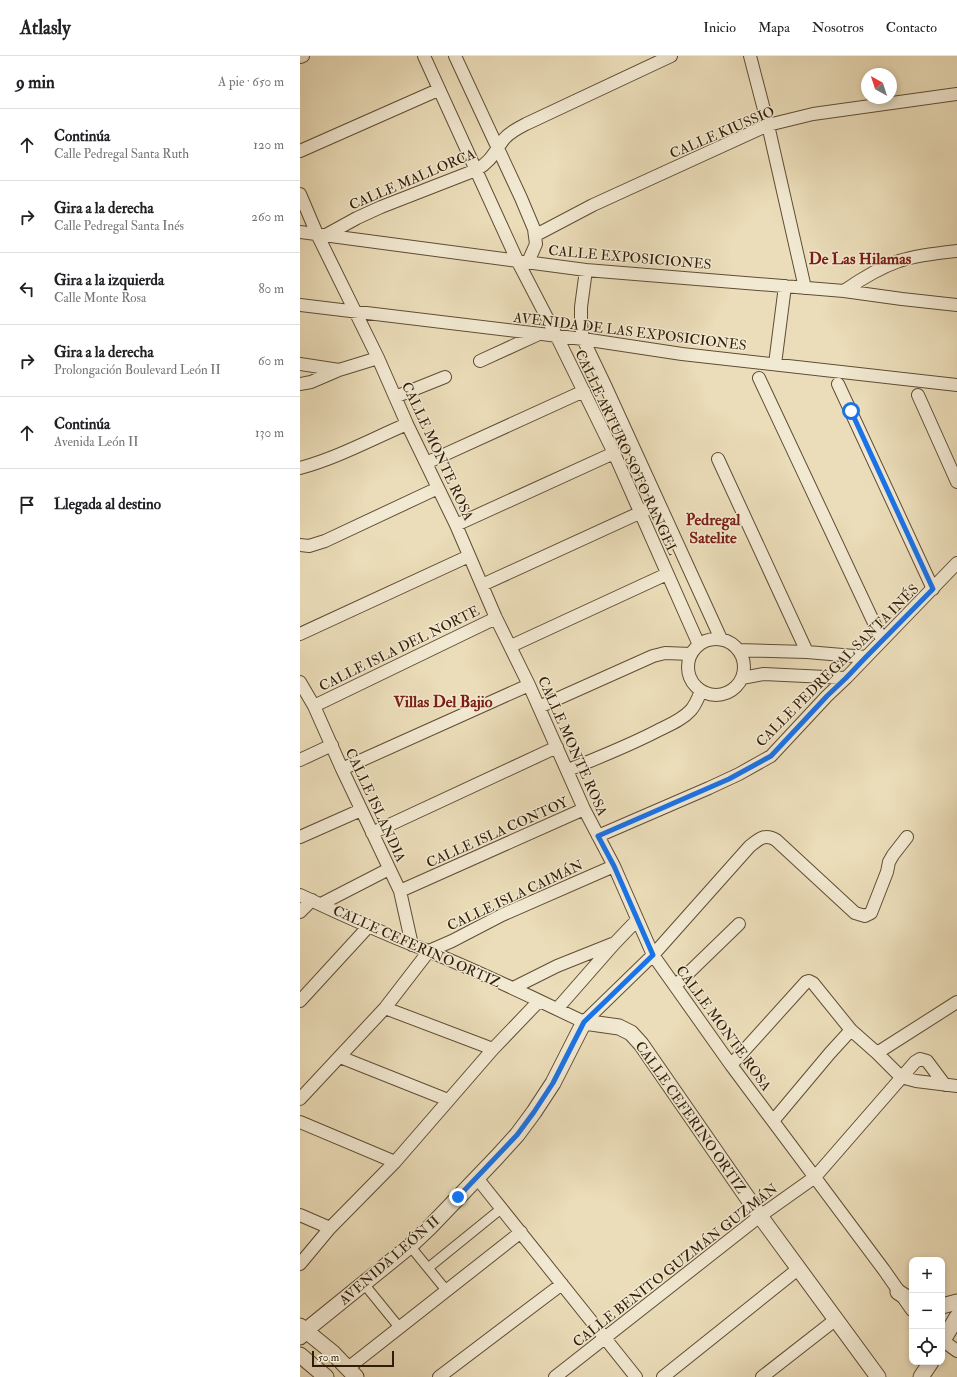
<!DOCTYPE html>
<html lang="es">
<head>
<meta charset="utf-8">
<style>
  :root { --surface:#fff; --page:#f6f6f6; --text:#202124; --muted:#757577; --line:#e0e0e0 }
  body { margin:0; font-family:"IM FELL Double Pica",serif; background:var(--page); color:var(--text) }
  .controls { position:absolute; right:12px; bottom:12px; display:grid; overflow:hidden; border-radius:8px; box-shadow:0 2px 6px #0003 }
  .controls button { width:36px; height:36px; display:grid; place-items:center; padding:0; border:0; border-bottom:1px solid var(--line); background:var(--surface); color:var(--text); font:20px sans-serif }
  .compass { position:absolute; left:561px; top:12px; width:36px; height:36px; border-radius:50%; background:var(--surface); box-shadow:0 2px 6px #0003; rotate:321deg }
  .scale { position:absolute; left:12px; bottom:10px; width:82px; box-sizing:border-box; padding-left:4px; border:2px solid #301d08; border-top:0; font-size:11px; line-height:14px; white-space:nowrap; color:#301d08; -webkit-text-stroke:3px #f2e9d2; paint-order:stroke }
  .stop { position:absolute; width:12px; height:12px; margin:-9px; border:3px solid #1a73e8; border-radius:50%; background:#fff }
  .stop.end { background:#1a73e8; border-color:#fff; box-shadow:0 1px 4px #0008 }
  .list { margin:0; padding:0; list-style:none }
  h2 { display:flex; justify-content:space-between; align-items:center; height:52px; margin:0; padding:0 16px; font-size:17px }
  h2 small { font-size:13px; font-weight:400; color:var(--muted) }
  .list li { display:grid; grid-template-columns:26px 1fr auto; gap:12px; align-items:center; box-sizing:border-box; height:72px; padding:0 16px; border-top:1px solid var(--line) }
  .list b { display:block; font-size:15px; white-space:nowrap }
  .list p { margin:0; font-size:13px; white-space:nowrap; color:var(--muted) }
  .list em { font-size:13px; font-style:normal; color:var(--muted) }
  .icon { flex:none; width:22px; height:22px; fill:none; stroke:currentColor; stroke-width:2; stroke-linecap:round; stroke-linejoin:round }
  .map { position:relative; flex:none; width:657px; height:1321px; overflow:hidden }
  header { display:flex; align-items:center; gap:24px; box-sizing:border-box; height:56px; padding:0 20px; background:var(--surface); border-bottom:1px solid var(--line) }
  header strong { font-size:19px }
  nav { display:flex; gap:22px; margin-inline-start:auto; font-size:14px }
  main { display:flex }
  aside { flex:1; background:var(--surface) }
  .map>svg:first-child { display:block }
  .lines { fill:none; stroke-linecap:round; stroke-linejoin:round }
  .pedestrian-casing { stroke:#5f4d34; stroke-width:11 }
  .minor-casing { stroke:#5f4d34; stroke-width:14 }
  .tertiary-casing { stroke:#5f4d34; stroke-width:17 }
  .pedestrian { stroke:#f2e9d2; stroke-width:9 }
  .minor { stroke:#f2e9d2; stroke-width:12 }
  .tertiary { stroke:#f2e9d2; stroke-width:15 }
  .route { stroke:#1a73e8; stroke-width:5 }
  .labels { text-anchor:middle; stroke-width:3; stroke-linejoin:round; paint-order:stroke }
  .street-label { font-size:14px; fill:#301d08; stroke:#f2e9d2 }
  .quarter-label { font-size:16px; font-weight:bold; fill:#7a1f14; stroke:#f2e9d2 }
</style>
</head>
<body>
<header>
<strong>Atlasly</strong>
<nav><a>Inicio</a><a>Mapa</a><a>Nosotros</a><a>Contacto</a></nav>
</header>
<main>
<aside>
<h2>9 min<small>A pie · 650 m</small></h2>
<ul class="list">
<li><svg class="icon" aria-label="ahead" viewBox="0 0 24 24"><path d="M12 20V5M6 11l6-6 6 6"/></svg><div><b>Continúa</b><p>Calle Pedregal Santa Ruth</p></div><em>120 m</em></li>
<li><svg class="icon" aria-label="right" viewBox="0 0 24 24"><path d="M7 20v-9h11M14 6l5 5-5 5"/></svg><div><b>Gira a la derecha</b><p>Calle Pedregal Santa Inés</p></div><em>260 m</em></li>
<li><svg class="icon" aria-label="left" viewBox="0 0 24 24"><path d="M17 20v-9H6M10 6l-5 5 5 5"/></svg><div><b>Gira a la izquierda</b><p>Calle Monte Rosa</p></div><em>80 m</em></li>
<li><svg class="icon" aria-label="right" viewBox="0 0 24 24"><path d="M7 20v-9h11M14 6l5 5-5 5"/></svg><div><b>Gira a la derecha</b><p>Prolongación Boulevard León II</p></div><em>60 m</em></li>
<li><svg class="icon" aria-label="ahead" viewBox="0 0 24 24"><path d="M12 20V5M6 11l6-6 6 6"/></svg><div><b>Continúa</b><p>Avenida León II</p></div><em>130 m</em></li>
<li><svg class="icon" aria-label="arrive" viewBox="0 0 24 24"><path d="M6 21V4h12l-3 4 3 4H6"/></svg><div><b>Llegada al destino</b></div></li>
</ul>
</aside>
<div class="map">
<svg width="657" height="1321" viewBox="0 0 657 1321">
  <rect width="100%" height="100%" fill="#ebddb9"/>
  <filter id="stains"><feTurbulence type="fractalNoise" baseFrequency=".005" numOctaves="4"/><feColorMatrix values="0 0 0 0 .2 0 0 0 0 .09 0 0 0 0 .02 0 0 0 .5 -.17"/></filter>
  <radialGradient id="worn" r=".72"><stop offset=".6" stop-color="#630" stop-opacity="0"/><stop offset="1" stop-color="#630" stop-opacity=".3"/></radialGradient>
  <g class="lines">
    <g class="pedestrian-casing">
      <path id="pedestrian" d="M110,1190L146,1234
        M128,1212L202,1152
        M64,1228L99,1271"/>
    </g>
    <g class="minor-casing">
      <path id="minor" d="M124,0L217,204L257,281L314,397L399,589
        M155,0L221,142L234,173L236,188L228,206
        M450,0L468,69L505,232
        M0,1L3,0
        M0,95L138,34
        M0,138L17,178L78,302L107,368L156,469L196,562L229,629L284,753L314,810L353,899L431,1009L584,1214L612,1254
        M0,176L286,214L544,235L602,243L657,249
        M26,179L57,162L81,151L176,114C191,106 195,95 204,83C210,76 218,72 226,68L371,0
        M236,179L293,149L468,69L513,58L657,38
        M286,214L281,251V268L283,283L305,329L421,583
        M544,235C561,223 579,212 599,205C618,199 638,197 657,195
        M0,249L283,283L382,298L657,329
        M180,305L239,278
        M0,308L39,314
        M475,308L485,230
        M459,322L582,584
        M0,328L11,326L39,314L78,302
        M538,328L633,533
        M618,339L657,426
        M95,341L145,321
        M418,403L507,596
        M126,407L284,335
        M0,412C37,402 72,383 107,368
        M156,469L314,397
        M0,489L9,490L25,485L138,432
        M182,529L359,448
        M0,578L169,500
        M388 611a28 28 0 1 1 56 0a28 28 0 1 1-56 0Z
        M211,590L367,518
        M439,594L507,596L566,601
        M442,622L464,618L546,622
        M0,626L14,650L42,713L100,835L112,889
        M14,650L196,562
        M239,651L353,600L365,597L391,598
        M0,704L32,689
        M42,713L229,629
        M268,714C298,702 328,690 357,675C369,669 382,664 391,654C396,648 398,642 401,635
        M72,777L257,691
        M298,780L409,732L439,718L471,700L527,640L546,622L657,507
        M0,781L61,754
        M100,835L284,753
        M0,839C42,859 85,878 128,895C181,916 233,942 284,966L353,899L450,790C459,783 465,777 476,784L555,857L565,860L571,857L587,816L589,806L593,799L607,781
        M21,848L89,813
        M0,856L12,844
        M375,930L439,868
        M213,932L257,910L312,888
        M0,945L68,871
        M85,952L193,993
        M257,953L314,888L337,864
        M577,997L657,946
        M40,1001L148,1044
        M431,1009L506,926L509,925L513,927L551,974L577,997L601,1021L616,1025L657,1030
        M0,1043L85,952L129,895L152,885L202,859L314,810
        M473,1065L530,997L551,974
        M0,1066L95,1106
        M177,1122L336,1321
        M0,1159L30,1172
        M0,1208L30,1172L95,1106L193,993L239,945
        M642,1284L657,1295
        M48,1312L221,1176
        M139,1321L262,1228
        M255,1321L460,1160L515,1121L615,1006L620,1003L627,1005L645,1029
        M363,1321L498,1213
        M462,1321L535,1264"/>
    </g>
    <g class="tertiary-casing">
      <path id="tertiary" d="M598,1236L612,1245
        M642,1250L657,1246
        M0,1270L32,1296L56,1321
        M0,1281L5,1275L110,1190L130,1171L197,1101L217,1079L234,1056L253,1027L284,966L319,971L331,977L341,988L460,1160L578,1321
        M642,1286L657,1261
        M0,1299L26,1321
        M621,1321L631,1306"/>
    </g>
    <use href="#pedestrian" class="pedestrian"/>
    <use href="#minor" class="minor"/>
    <use href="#tertiary" class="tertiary"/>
  </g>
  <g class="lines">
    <path class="route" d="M158,1141L217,1079L234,1056L253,1027L284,966L353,899L314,810L298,780L429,723L471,700L527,640L546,622L566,601L633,533L551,355"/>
  </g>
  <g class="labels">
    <g class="street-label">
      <text transform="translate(422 76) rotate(-23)" y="5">CALLE KIUSSIO</text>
      <text transform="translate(112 123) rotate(-23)" y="5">CALLE MALLORCA</text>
      <text transform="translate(330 201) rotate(5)" y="5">CALLE EXPOSICIONES</text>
      <text transform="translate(330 275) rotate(7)" y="5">AVENIDA DE LAS EXPOSICIONES</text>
      <text transform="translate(138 395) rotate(65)" y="5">CALLE MONTE ROSA</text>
      <text transform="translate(327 396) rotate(65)" y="5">CALLE ARTURO SOTO RANGEL</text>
      <text transform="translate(99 592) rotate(-26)" y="5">CALLE ISLA DEL NORTE</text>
      <text transform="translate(537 609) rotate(-45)" y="5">CALLE PEDREGAL SANTA INÉS</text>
      <text transform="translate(273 690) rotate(66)" y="5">CALLE MONTE ROSA</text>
      <text transform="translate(76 749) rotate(65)" y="5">CALLE ISLANDIA</text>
      <text transform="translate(197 776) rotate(-24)" y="5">CALLE ISLA CONTOY</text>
      <text transform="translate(215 839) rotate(-25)" y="5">CALLE ISLA CAIMÁN</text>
      <text transform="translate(117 890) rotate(24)" y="5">CALLE CEFERINO ORTIZ</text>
      <text transform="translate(424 972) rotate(54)" y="5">CALLE MONTE ROSA</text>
      <text transform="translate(391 1061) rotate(55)" y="5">CALLE CEFERINO ORTIZ</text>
      <text transform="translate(89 1204) rotate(-41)" y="5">AVENIDA LEÓN II</text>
      <text transform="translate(375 1209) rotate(-38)" y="5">CALLE BENITO GUZMÁN GUZMÁN</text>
    </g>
    <g class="quarter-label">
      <text x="560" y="208">De Las Hilamas</text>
      <text x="413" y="469">Pedregal<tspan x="413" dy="18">Satelite</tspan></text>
      <text x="143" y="651">Villas Del Bajio</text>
    </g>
  </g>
  <rect width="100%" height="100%" filter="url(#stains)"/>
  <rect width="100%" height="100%" fill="url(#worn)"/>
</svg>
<div class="controls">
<button>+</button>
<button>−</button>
<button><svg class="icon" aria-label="locate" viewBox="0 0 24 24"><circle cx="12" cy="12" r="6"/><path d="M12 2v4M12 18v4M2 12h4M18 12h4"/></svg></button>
</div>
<svg class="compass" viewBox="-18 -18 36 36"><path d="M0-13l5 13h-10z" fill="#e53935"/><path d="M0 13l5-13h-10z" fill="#757577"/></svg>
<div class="scale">50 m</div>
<div class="stop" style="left:551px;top:355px"></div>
<div class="stop end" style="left:158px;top:1141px"></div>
</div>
</main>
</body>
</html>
